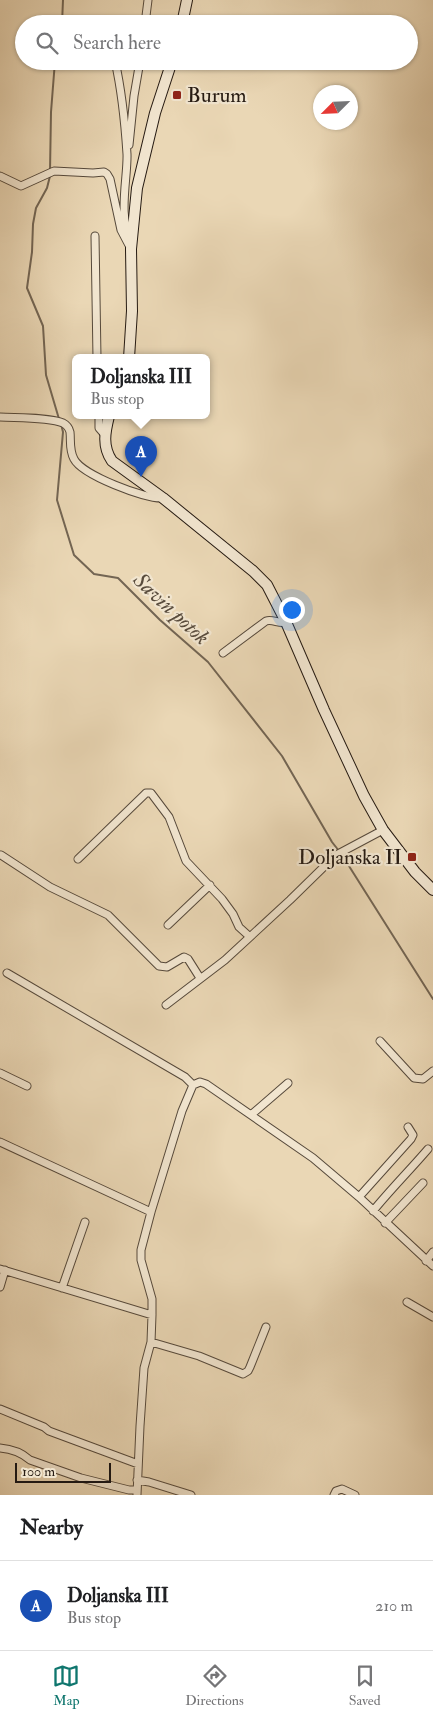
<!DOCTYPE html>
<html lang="en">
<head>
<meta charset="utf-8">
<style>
  :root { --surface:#fff; --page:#f6f6f6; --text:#202124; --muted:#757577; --line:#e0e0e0; --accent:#0f766e }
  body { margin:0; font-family:"IM FELL Double Pica",serif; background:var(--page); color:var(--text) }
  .compass { position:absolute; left:313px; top:85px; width:45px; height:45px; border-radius:50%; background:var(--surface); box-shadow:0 1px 4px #0004; rotate:246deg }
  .scale { position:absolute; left:15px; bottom:12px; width:96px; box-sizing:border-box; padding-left:5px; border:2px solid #251a12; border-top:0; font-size:14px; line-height:18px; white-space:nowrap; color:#251a12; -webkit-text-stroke:4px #f1e5cf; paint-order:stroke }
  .you { position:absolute; left:291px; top:609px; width:18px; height:18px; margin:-12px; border:4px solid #fff; border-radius:50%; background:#1a73e8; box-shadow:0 0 0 8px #1a73e833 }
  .badge { display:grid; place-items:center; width:32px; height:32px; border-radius:50%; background:var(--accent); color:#fff; font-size:16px; font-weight:700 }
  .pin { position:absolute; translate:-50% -41px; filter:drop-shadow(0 1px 2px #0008) }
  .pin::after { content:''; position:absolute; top:26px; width:18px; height:15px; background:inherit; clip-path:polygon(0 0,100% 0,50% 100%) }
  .popup { position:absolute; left:72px; top:354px; width:138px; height:65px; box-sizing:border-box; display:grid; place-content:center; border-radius:8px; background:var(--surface); filter:drop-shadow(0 1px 4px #0005); font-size:16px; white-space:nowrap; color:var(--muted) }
  .popup b { font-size:19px; color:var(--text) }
  .popup::after { content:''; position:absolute; left:50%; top:100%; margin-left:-10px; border:10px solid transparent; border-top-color:var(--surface) }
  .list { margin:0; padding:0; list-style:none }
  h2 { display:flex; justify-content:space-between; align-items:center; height:65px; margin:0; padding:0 20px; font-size:21px }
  h2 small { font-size:16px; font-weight:400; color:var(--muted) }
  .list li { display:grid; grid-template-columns:32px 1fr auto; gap:15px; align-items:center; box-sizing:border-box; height:90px; padding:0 20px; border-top:1px solid var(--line) }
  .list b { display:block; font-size:19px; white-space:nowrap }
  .list p { margin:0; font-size:16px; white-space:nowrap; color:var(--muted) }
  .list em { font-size:16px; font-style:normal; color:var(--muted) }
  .icon { flex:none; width:28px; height:28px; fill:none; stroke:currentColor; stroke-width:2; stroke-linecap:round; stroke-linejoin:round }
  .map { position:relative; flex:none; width:433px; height:1495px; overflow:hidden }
  .search { position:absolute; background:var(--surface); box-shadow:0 1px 4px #0004; left:15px; right:15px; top:15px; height:55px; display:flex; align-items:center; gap:12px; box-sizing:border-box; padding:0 18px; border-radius:28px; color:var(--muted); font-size:19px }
  .sheet { height:155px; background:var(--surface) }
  nav { display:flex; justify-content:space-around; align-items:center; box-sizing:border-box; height:70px; border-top:1px solid var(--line); background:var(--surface); font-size:14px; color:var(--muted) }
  nav a { display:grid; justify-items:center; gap:2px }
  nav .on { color:var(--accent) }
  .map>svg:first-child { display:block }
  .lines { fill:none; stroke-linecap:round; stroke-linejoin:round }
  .stream { stroke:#736553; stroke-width:2 }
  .street-casing { stroke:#56493b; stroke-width:9 }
  .secondary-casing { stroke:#251a12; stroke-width:12 }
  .street { stroke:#f1e5cf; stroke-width:7 }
  .secondary { stroke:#f1e5cf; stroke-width:10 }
  .poi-dot { fill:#8f2418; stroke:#f1e5cf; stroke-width:2 }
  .labels { text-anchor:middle; stroke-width:4.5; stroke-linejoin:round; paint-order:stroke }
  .poi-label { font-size:21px; fill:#251a12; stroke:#f1e5cf; text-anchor:start }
  .water-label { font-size:22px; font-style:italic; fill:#594c3d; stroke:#f1e5cf }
</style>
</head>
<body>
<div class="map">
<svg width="433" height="1495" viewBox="0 0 433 1495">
  <rect width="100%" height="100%" fill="#ead7b5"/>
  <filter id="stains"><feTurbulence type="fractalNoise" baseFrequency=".004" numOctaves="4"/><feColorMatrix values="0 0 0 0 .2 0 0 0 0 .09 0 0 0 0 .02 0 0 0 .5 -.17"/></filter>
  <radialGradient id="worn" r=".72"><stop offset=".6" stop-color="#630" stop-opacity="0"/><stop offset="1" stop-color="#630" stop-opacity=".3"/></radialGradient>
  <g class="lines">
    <path class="stream" d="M62,24L63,0
      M50,171L51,112L55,61
      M50,176L47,188L36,208L33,224L32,252L27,288L43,326L46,375L59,419
      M61,424L63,432L57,500L74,555L94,574L118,578L160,620L208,662L282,756L332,842L339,851
      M342,855L433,999"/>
    <g class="street-casing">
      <path id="street" d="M43,22L52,24
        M145,24L148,0
        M115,61C122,92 125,123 127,154C128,176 117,221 132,238
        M129,145L134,96L140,61
        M0,176L21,186L54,171L93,173L104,172L107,174L110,179L121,230L131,249
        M95,236L97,358
        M99,416V428L105,435
        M0,417C17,418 48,417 63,423C67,425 69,428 70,432C71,441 69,450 74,459C82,475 145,499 162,498
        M223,653L266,621C273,619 279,624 286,622
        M1,855L50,887L108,915L159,966L167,967L184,957L188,959L200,978
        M78,859L144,795L146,793H151L169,817L186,861L222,899L233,914L239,927L250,937
        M168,925L210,885
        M7,973L185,1077L193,1085
        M166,1005L225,960L290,900L336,855L383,830
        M380,1041L414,1078L423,1079L433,1071
        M0,1073L27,1086
        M193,1085L200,1082L206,1084L313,1158L359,1197L433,1266
        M251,1115L288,1083
        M0,1142L151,1212
        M359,1197L411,1139L413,1135L408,1127
        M373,1211C391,1189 410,1170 428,1149
        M385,1223L423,1183
        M426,1261L433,1252
        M0,1269L152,1315
        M0,1287L5,1270
        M62,1288L85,1222
        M407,1302L433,1317
        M151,1342L199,1356L243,1374L248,1371L250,1367L266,1327
        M0,1409L44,1427L49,1431L138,1464
        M0,1448C12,1449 21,1452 30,1460L81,1478L129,1490H136
        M137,1480L149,1482L191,1495
        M137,1495L140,1426L144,1368L151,1342L152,1315V1299L141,1260V1250L151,1212L182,1111L193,1085
        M334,1495L336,1491L342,1489L355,1495"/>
    </g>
    <g class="secondary-casing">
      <path id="secondary" d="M182,24L187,0
        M129,358L132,311L131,249L137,188L155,113L172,61
        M109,416C105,432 102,446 112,461L163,498L253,571L267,585L286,622L324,710L364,796L383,830L415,872L433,890"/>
    </g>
    <use href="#street" class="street"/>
    <use href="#secondary" class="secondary"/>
  </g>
  <g class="poi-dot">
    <rect x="172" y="90" width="10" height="10" rx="2.5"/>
    <rect x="407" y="852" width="10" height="10" rx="2.5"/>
  </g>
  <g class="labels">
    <g class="poi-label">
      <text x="187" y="102">Burum</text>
      <text x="402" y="864" text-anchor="end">Doljanska II</text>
    </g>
    <g class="water-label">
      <text transform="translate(172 608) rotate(43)" y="8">Savin potok</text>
    </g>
  </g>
  <rect width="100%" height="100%" filter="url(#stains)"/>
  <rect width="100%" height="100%" fill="url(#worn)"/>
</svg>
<svg class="compass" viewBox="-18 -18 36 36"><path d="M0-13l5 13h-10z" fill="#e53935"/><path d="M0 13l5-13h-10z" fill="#757577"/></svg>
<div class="scale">100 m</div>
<div class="you"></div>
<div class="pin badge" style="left:141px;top:477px;background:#1a4fb4">A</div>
<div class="popup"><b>Doljanska III</b>Bus stop</div>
<div class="search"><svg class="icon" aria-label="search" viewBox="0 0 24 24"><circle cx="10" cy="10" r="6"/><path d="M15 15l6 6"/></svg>Search here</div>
</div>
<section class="sheet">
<h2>Nearby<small></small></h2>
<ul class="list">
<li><span class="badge" style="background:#1a4fb4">A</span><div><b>Doljanska III</b><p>Bus stop</p></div><em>210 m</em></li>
</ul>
</section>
<nav>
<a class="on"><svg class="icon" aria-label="map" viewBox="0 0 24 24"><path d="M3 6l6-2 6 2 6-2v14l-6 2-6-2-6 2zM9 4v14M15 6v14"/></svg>Map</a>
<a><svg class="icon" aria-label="directions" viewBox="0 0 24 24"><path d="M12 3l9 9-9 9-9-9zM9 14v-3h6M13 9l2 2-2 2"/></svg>Directions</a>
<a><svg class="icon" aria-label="saved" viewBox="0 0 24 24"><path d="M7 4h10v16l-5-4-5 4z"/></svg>Saved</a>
</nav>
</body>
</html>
